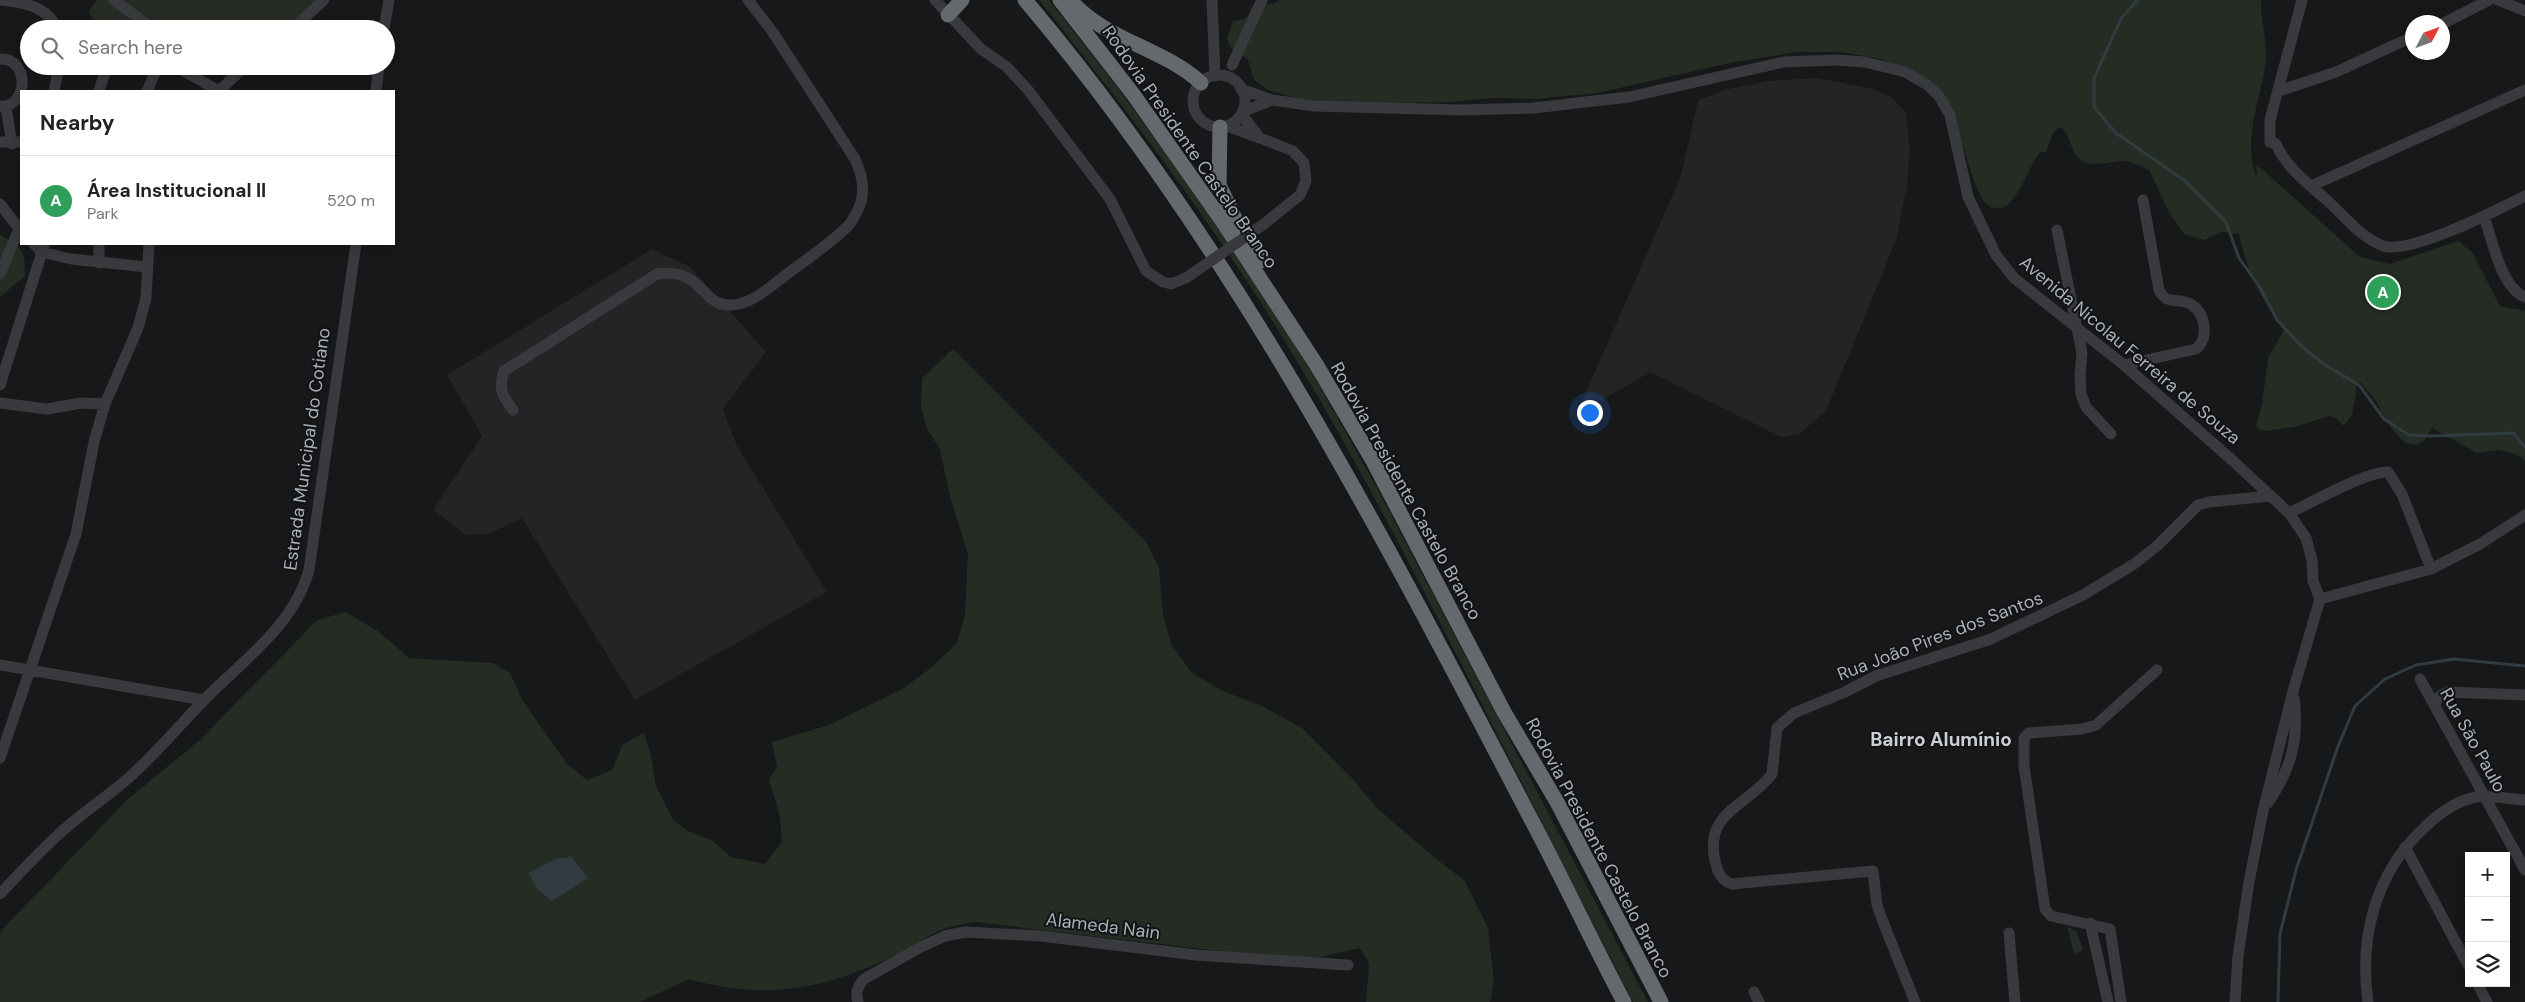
<!DOCTYPE html>
<html lang="en">
<head>
<meta charset="utf-8">
<style>
  :root { --surface:#fff; --page:#f2f2f2; --text:#222; --muted:#767676; --line:#e0e0e0; --accent:#795832 }
  body { margin:0; font-family:"DM Sans",sans-serif; background:var(--page); color:var(--text) }
  .controls { position:absolute; right:15px; bottom:15px; display:grid; overflow:hidden; border-radius:0px; box-shadow:0 2px 12px #0003 }
  .controls button { width:45px; height:45px; display:grid; place-items:center; padding:0; border:0; border-bottom:1px solid var(--line); background:var(--surface); color:var(--text); font:25px sans-serif }
  .compass { position:absolute; left:2405px; top:15px; width:45px; height:45px; border-radius:50%; background:var(--surface); box-shadow:0 2px 12px #0003; rotate:49deg }
  .you { position:absolute; left:1589px; top:412px; width:18px; height:18px; margin:-12px; border:4px solid #fff; border-radius:50%; background:#1a73e8; box-shadow:0 0 0 8px #1a73e833 }
  .badge { display:grid; place-items:center; width:32px; height:32px; border-radius:50%; background:var(--accent); color:#fff; font-size:16px; font-weight:700 }
  .pin { position:absolute; translate:-50% -50%; border:2px solid #fff; box-shadow:0 1px 5px #0006 }
  .list { margin:0; padding:0; list-style:none }
  h2 { display:flex; justify-content:space-between; align-items:center; height:65px; margin:0; padding:0 20px; font-size:21px }
  h2 small { font-size:16px; font-weight:400; color:var(--muted) }
  .list li { display:grid; grid-template-columns:32px 1fr auto; gap:15px; align-items:center; box-sizing:border-box; height:90px; padding:0 20px; border-top:1px solid var(--line) }
  .list b { display:block; font-size:19px; white-space:nowrap }
  .list p { margin:0; font-size:16px; white-space:nowrap; color:var(--muted) }
  .list em { font-size:16px; font-style:normal; color:var(--muted) }
  .icon { flex:none; width:28px; height:28px; fill:none; stroke:currentColor; stroke-width:2; stroke-linecap:round; stroke-linejoin:round }
  .map { position:relative; flex:none; width:2525px; height:1002px; overflow:hidden }
  .search { position:absolute; background:var(--surface); box-shadow:0 2px 12px #0003; left:20px; top:20px; width:375px; height:55px; display:flex; align-items:center; gap:12px; box-sizing:border-box; padding:0 18px; border-radius:28px; color:var(--muted); font-size:19px }
  .panel { position:absolute; background:var(--surface); box-shadow:0 2px 12px #0003; left:20px; top:90px; width:375px; height:155px; border-radius:0px }
  .map>svg:first-child { display:block }
  .built { fill:#232426 }
  .green { fill:#242c24 }
  .water { fill:#313c41 }
  .lines { fill:none; stroke-linecap:round; stroke-linejoin:round }
  .stream { stroke:#313c41; stroke-width:3 }
  .minor { stroke:#393a3e; stroke-width:11 }
  .highway { stroke:#65696e; stroke-width:15 }
  .minor-bridge { stroke:#393a3e; stroke-width:11 }
  .labels { text-anchor:middle; stroke-width:4; stroke-linejoin:round; paint-order:stroke }
  .street-label { font-size:18px; fill:#abb0b8; stroke:#121314 }
  .neighbourhood-label { font-size:19px; font-weight:bold; fill:#cbcfd4; stroke:#121314 }
</style>
</head>
<body>
<div class="map">
<svg width="2525" height="1002" viewBox="0 0 2525 1002">
  <rect width="100%" height="100%" fill="#171819"/>
  <path class="built" d="M1817,78L1869,88L1891,97L1906,113L1910,151L1907,186L1896,240L1826,411L1799,434L1781,437L1650,372L1576,415L1681,176L1698,100L1725,90L1767,81Z
    M652,249L690,267L766,352L723,409L737,446L827,592L635,700L522,518L489,534L466,535L433,510L482,436L447,375Z"/>
  <path class="green" d="M97,0H317L302,15L282,29H131L128,27L96,29L89,11Z
    M1039,0H1049L1118,88L1228,239L1293,339L1377,488L1648,1002H1633C1579,896 1525,789 1471,683C1412,568 1353,453 1286,343C1212,222 1127,110 1039,0Z
    M1279,0H2261C2260,19 2267,38 2266,58C2262,99 2241,137 2257,179L2256,164L2360,257L2390,264L2458,241L2472,252L2500,306L2525,311V461L2516,454L2498,450L2477,453L2432,428C2427,433 2427,440 2421,443C2400,454 2383,412 2375,400C2370,394 2365,388 2360,382L2357,385L2352,415L2344,426L2336,418L2329,416L2294,427L2266,431L2258,429L2256,426L2262,405L2268,358L2285,328C2259,299 2247,271 2239,234L2222,232L2204,240L2184,234L2170,214L2149,170C2141,167 2131,161 2123,161C2110,161 2092,168 2081,160C2070,153 2071,135 2061,127L2054,131L2046,152H2040C2028,167 2019,202 2002,208C1999,209 1993,207 1990,207L1983,200L1975,184L1955,122L1916,75L1880,59L1842,52H1796L1729,63L1598,93L1534,99L1492,98L1451,102L1333,104L1308,101L1270,91L1254,80L1248,60L1230,47L1227,38L1233,21C1245,20 1249,19 1251,7L1275,3Z
    M0,235C23,247 25,250 25,276L0,297Z
    M953,349L1146,542L1159,568L1163,614L1171,644L1192,673L1223,691L1262,706L1302,728L1349,775L1377,808L1429,853L1465,881L1488,928L1494,982L1490,1002H1366L1369,964L1360,948L1303,961L975,922C964,924 952,926 941,930C929,935 917,943 905,950C833,988 768,1002 689,979L640,1002H0V932L127,800L201,739L317,620L346,612L379,632L409,658L493,663L510,673L523,701L567,764L587,780L612,770L623,744L644,733L651,755L656,786L672,818L686,830L713,841L731,857L765,864L782,842L780,817L769,780L777,767L772,742L829,725L904,688L933,666L957,643L965,615L968,555L949,493L940,449L927,429L921,406L922,378Z
    M2067,926L2077,932L2083,950L2074,954Z"/>
  <path class="water" d="M571,857L588,878L552,901L537,889L529,873L555,859Z"/>
  <g class="lines">
    <path class="stream" d="M2138,0L2122,17L2094,78V107L2116,133L2185,181L2226,222L2239,258L2261,289L2277,320L2300,345L2325,365L2359,385L2384,419L2409,435L2433,436L2513,433L2525,447
      M2278,1002L2280,934L2296,870L2337,749L2355,706L2385,679L2416,665L2454,659L2525,666"/>
    <path class="minor" d="M0,0C22,2 48,6 57,29
      M114,0L153,29
      M935,0L981,49L1007,67L1028,90L1110,199L1146,271L1163,282L1171,284L1186,278
      M1212,0L1215,76
      M2302,0L2270,120V142L2276,144C2287,169 2310,185 2330,203C2346,218 2362,238 2383,246C2410,255 2497,210 2525,196
      M2498,0L2525,11
      M2442,24L2489,0
      M292,29L324,0
      M384,29L389,0
      M0,59C31,58 28,109 0,106
      M1232,65L1262,0
      M175,66L219,91
      M1193 101a26 26 0 1 1 52 0a26 26 0 1 1-52 0Z
      M1241,89L1272,100L1314,106L1461,110L1533,108L1629,97L1784,62L1837,60L1865,62L1905,72L1926,84L1939,96L1950,115L1968,197L1996,255L2014,278L2124,365L2232,460L2289,513L2306,538L2312,560L2313,581L2320,599L2293,691L2263,811L2249,882L2238,956L2235,1002
      M54,91L59,66
      M99,91L107,66
      M147,91L158,66
      M219,91L245,66
      M376,91L379,66
      M2279,91L2336,72L2412,37
      M6,107L12,144
      M1242,112L1272,100
      M1227,126L1260,138L1241,114
      M1260,138L1293,151L1304,163L1306,181L1300,195L1264,224
      M0,142H21
      M2311,186L2525,90
      M0,204L21,231
      M2484,216C2492,239 2501,288 2525,297
      M2057,230L2082,353L2080,375L2081,394L2086,407L2111,434
      M44,246L42,252L71,259L147,267
      M99,263V244
      M0,274L19,229
      M2124,365L2196,349C2209,339 2206,314 2192,305C2180,296 2167,307 2159,290L2143,200
      M0,385L42,252L34,244
      M0,403L47,409L81,403L105,404
      M513,410C502,395 498,389 504,371L657,274C702,267 701,305 729,305C738,305 747,302 754,298C767,291 779,280 791,271C810,257 831,243 848,226C852,222 855,215 858,210C866,193 863,176 855,159L772,31L748,0
      M2289,513C2311,503 2367,471 2388,472L2402,494L2431,569
      M2320,599L2431,569L2480,544L2525,515
      M0,665L204,700
      M2420,679L2525,870
      M2434,705L2440,696L2448,692L2525,695
      M0,758L76,534L94,442L105,404L138,328L146,298L149,244
      M2268,803C2292,767 2299,740 2294,698
      M2405,847L2469,967
      M0,894C19,874 38,853 58,835C82,812 111,795 135,772C162,747 185,719 211,693C248,657 295,622 309,570L356,244
      M2090,923L2108,1002
      M2009,933L2015,1002
      M2477,983L2487,1002
      M1754,992L1759,1002
      M858,1002C855,992 858,986 864,979L921,947L945,936L965,932L1041,936L1196,955L1348,965
      M1915,1002L1883,922L1877,905L1873,871L1732,884C1721,880 1718,873 1715,861C1704,811 1748,806 1772,774L1777,728L1794,713L1845,692L1876,676L1991,639L2083,595L2134,564L2157,546L2198,505L2209,502L2271,496
      M2121,1002L2110,929L2051,916L2045,909L2024,766V738L2029,733L2082,729L2096,725L2157,670
      M2368,1002C2359,938 2375,873 2424,828C2438,814 2456,801 2476,797C2490,795 2510,799 2525,800"/>
    <path class="highway" d="M1025,0C1234,247 1382,534 1531,819C1563,879 1592,942 1624,1002
      M1060,0L1133,94L1223,222L1316,364L1373,461L1504,712L1557,802L1661,1002
      M1072,2C1107,41 1163,48 1201,83
      M948,15L962,0
      M1220,127L1219,185L1239,227L1260,261"/>
    <path class="minor-bridge" d="M1186,278L1264,224"/>
  </g>
  <g class="labels">
    <g class="street-label">
      <text transform="translate(1190 147) rotate(55)" y="6">Rodovia Presidente Castelo Branco</text>
      <text transform="translate(2130 350) rotate(40)" y="6">Avenida Nicolau Ferreira de Souza</text>
      <text transform="translate(307 449) rotate(-82)" y="6">Estrada Municipal do Cotiano</text>
      <text transform="translate(1406 491) rotate(61)" y="6">Rodovia Presidente Castelo Branco</text>
      <text transform="translate(1940 636) rotate(-21)" y="6">Rua João Pires dos Santos</text>
      <text transform="translate(2473 740) rotate(61)" y="6">Rua São Paulo</text>
      <text transform="translate(1599 848) rotate(62)" y="6">Rodovia Presidente Castelo Branco</text>
      <text transform="translate(1103 926) rotate(7)" y="6">Alameda Nain</text>
    </g>
    <g class="neighbourhood-label">
      <text x="1941" y="746">Bairro Alumínio</text>
    </g>
  </g>
</svg>
<div class="controls">
<button>+</button>
<button>−</button>
<button><svg class="icon" aria-label="layers" viewBox="0 0 24 24"><path d="M12 4l9 5-9 5-9-5zM3 14l9 5 9-5"/></svg></button>
</div>
<svg class="compass" viewBox="-18 -18 36 36"><path d="M0-13l5 13h-10z" fill="#e53935"/><path d="M0 13l5-13h-10z" fill="#767676"/></svg>
<div class="you"></div>
<div class="pin badge" style="left:2383px;top:292px;background:#2e9e5b">A</div>
<div class="search"><svg class="icon" aria-label="search" viewBox="0 0 24 24"><circle cx="10" cy="10" r="6"/><path d="M15 15l6 6"/></svg>Search here</div>
<section class="panel">
<h2>Nearby<small></small></h2>
<ul class="list">
<li><span class="badge" style="background:#2e9e5b">A</span><div><b>Área Institucional II</b><p>Park</p></div><em>520 m</em></li>
</ul>
</section>
</div>
</body>
</html>
